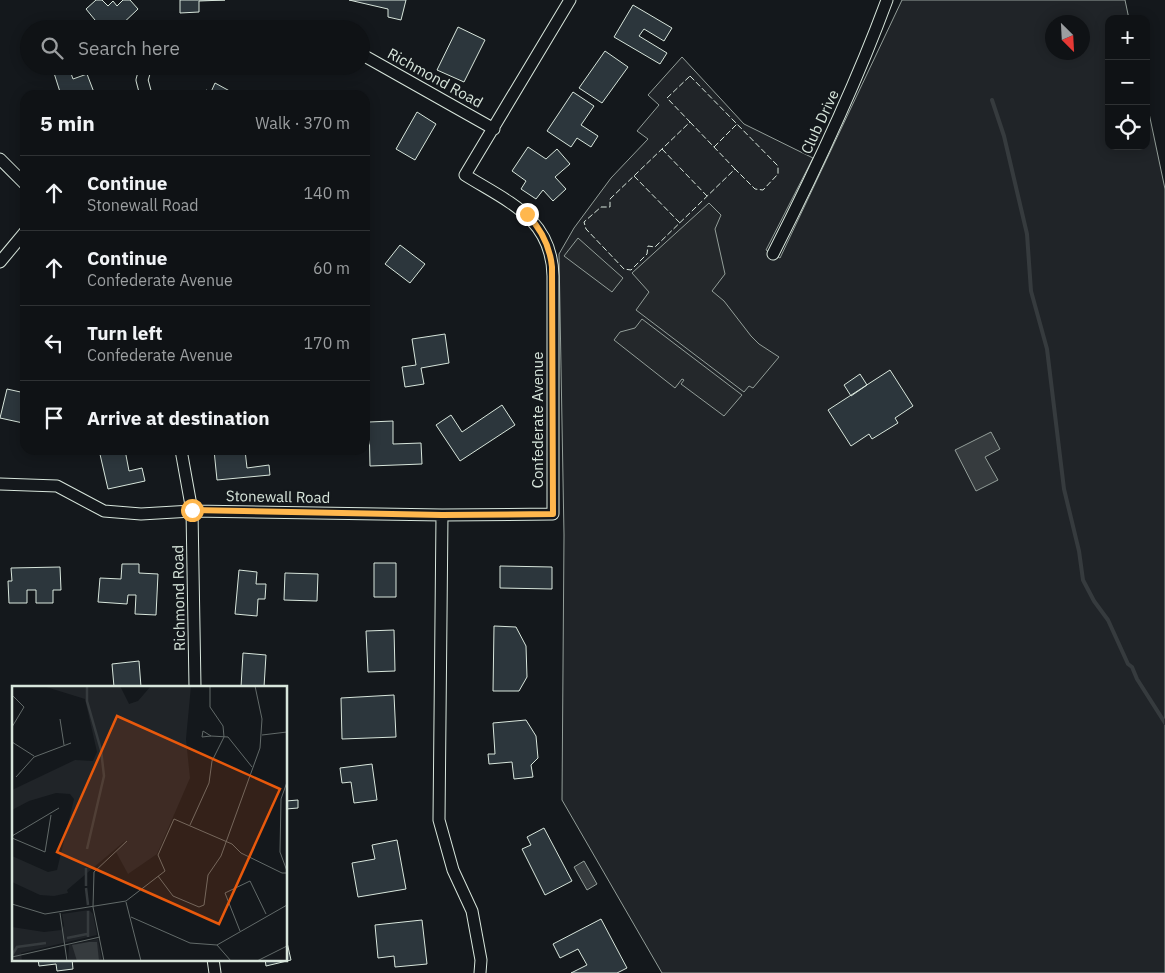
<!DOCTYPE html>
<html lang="en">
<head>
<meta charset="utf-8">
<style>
  :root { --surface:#0f1215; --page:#181b1e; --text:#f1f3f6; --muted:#9b9ea0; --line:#2f3234 }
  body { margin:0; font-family:"IBM Plex Sans",sans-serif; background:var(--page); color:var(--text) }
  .controls { position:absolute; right:15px; top:15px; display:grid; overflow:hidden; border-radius:10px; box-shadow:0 2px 12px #0003 }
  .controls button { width:45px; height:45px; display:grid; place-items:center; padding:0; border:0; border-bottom:1px solid var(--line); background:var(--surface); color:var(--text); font:25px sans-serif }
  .compass { position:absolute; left:1045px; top:15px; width:45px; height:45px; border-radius:50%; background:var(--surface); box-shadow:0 2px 12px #0003; rotate:156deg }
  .stop { position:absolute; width:15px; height:15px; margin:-11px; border:4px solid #ffb74d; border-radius:50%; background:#fff }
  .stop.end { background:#ffb74d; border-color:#fff; box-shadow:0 1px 5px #0008 }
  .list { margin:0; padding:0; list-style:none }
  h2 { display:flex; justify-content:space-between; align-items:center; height:65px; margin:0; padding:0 20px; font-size:21px }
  h2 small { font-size:16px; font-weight:400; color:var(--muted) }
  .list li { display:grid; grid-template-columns:32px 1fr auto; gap:15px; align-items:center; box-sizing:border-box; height:75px; padding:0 20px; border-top:1px solid var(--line) }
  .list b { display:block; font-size:19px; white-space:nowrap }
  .list p { margin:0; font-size:16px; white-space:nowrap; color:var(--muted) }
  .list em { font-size:16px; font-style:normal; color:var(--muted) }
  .icon { flex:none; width:28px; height:28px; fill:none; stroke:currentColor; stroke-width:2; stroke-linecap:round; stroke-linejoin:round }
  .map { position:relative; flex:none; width:1165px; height:973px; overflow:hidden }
  .search { position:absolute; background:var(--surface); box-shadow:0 2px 12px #0003; left:20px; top:20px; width:350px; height:55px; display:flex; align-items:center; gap:12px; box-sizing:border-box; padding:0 18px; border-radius:28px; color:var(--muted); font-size:19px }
  .panel { position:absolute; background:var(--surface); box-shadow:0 2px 12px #0003; left:20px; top:90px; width:350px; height:365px; border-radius:15px }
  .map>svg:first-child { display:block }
  .green { fill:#202428; stroke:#939e99; fill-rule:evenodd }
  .parking { fill:#24282b; stroke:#939e99 }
  .water { fill:#363b3e; stroke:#939e99 }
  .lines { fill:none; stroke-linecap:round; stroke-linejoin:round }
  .stream { stroke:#363b3e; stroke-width:4 }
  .building { fill:#2c363c; stroke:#d8e6dc }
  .street-casing { stroke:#d8e6dc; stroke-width:13 }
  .street { stroke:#14181c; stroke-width:11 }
  .fence { stroke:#d8e6dc; stroke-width:1; stroke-dasharray:6 2.5; stroke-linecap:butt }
  .route { stroke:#ffb74d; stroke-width:6 }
  .labels { text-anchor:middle; stroke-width:4; stroke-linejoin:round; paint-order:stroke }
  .street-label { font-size:15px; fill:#d8e6dc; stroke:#14181c }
  .inset-river { fill:none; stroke:#363b3e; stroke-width:2.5 }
  .inset-road { fill:none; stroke:#626a69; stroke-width:1 }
  .view { fill:#e8590c; fill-opacity:0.15; stroke:#e8590c; stroke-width:2.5 }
  .inset-edge { fill:none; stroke:#d8e6dc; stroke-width:2.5 }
</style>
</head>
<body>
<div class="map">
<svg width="1165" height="973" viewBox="0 0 1165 973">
  <rect width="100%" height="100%" fill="#14181c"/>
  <path class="green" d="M902,0H1125L1129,19H1109V146H1146V99L1165,189V973H662L562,800L564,535L559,254L574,228L611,178L648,139L637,131L659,105L648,95L682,57L744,124L813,158L766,250L780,258ZM1052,22H1082V52H1052Z"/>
  <path class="parking" d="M709,203L721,215L715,229L725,274L712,291L724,301L751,336L759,344L779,357L753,388L749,386L744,392L636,310L649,292L632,273Z
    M578,238L623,278L612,292L564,256Z
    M642,319L742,395L724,416L681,384L684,380L682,379L675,388L614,340L620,332L635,328Z"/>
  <path class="water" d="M991,432L1000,449L985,457L998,480L976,491L955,450Z
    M584,861L597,884L587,890L574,867Z"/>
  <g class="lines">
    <path class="stream" d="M992,100L1004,136L1027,234L1031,291L1047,349L1064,489L1079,551L1083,580L1094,601L1108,620L1128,664L1132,667L1137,679L1165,723"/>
  </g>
  <path class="building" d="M96,0H102L108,6L113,1L117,6L123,0H130L138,9L117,29H85L95,20L86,9Z
    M180,0H225L199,1V12L180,13Z
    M349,0H406L401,20L388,17V9Z
    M633,5L672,28L664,41L644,29L639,36L667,53L660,64L614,37Z
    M458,27L485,40L464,82L437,70Z
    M605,51L628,67L602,103L579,88Z
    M69,68L73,79L87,74L95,95H73L72,92L61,95L54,73Z
    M215,83L237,95H204L206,90L211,92Z
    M573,92L594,106L581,125L598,136L591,147L577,138L571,147L547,131Z
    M417,112L436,124L415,160L396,149Z
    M528,147L546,159L557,149L570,164L555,177L566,189L553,201L543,190L536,199L521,189L526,181L512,171Z
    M400,245L425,264L410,283L385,264Z
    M445,334L449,363L421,368L424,384L405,387L402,367L416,365L412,339Z
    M890,370L913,406L895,418L898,423L872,439L869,434L851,446L828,410Z
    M860,374L867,385L851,396L844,385Z
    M7,389L25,393V413L23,423L0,418Z
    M502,405L515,425L460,461L436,425L451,415L462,432Z
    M393,421V444L421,443L422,464L370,466L369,422Z
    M99,450H125L129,471L142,468L145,481L108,489Z
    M214,450H245L247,468L269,465L270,475L217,480Z
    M374,563H396V597H374Z
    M122,564H139V573L158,574L156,615L135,614L136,595H128L127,604L98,602L100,578L121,579Z
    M500,566L552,567V589L500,588Z
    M60,567L61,590H53V603H36V590H27V603H9L8,581H12L11,568Z
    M239,570L257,572L256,584H266L265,599H258L257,616L235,614Z
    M285,573L318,574L317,601L284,600Z
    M494,626L516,627L526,646L527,677L519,691H493Z
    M394,630L395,671L368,672L366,631Z
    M243,653L266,655L264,687H241Z
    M139,661L141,687H114L112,664Z
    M394,695L396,737L342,739L341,698Z
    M526,720L536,736L538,758L531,765L533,777L514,779L512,762L489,764L488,754H495L493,723Z
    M372,764L377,800L354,803L351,782L342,783L340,768Z
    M298,800V808L286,809V801Z
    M544,828L572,881L545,895L522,849L531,845L527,837Z
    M397,840L406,889L358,897L352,863L375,859L372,845Z
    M601,919L627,968L617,973H571L587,965L578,949L560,958L553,944Z
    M422,920L427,964L395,967L394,956L378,958L375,925Z
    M286,938L291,960L266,966L265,959H286Z
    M38,959H72L73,969L57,971L56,964L39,966Z"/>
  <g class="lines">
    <g class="street-casing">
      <path id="street" d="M361,54L494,129
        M146,66L142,80L146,95
        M0,159L25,184
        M773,254C815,171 855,87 887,0
        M0,262L25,232
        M181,450L192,511L195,687
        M0,484L57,486L104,511L141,514L192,511L442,515L553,514V276C552,218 508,202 465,175L570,0
        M442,515L439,820L453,870L472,911L481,960L480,973
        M213,959L215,973"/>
    </g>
    <use href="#street" class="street"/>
    <path class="fence" d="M690,76L778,166V174L763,190L755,189L735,169L655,247L648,246L647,254L631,270L624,269L586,229L584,222L601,207H610V199L690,122L667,98Z
      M690,122L735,169
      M714,147L737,124
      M662,149L707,196
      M634,176L680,223"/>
  </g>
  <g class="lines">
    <path class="route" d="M192,510L442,515L553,514L552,267C550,246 542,230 527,214"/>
  </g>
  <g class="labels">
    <g class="street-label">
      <text transform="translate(435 78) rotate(29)" y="5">Richmond Road</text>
      <text transform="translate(820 122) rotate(-65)" y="5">Club Drive</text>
      <text transform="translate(538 420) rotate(-90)" y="5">Confederate Avenue</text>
      <text transform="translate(278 497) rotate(1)" y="5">Stonewall Road</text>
      <text transform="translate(179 598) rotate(-91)" y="5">Richmond Road</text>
    </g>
  </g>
  <g transform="translate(12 686)">
    <rect width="275" height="275" fill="#14181c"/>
    <path d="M31,0H108L117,18L126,15L139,0H179L174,53L178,92L145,168L116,188L104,166L114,154L55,204L56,207L42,210L28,209L0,196V170L36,186L45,184L62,113L58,108L44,107L17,115L0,124V104L63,74L81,75L85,66L73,13ZM77,224L81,228L85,249L9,267L10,275H0V241L32,246L49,244L52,240L50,228ZM86,253L90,275H56L57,259Z" fill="#202428"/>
    <path d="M77,256H85L87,275H65L60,259Z" fill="#363b3e"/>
    <path class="inset-river" d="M75,163L92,90L89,64L75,15V0M74,182V200M74,202L76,219M76,251V225M55,252L75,248M0,269L5,261L34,257"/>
    <path class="inset-road" d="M0,9L12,21L0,41M48,33L52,59M250,49L275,46M199,50L190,51L191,45L199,50L216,51L240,81M0,56L22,70M4,91L22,71L59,57M275,96L269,113L268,166L275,185M178,139L197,97L200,75L212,51L211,40L198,21V0M0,150L47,122M0,152L33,166L39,129M146,190L161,210L187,221L192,219L196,189L209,170L248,62L250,33L243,0M114,216L129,275M0,218L33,228L114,215L153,185L146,169L162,133L220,158L229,167L270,187H275M48,227L55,275M119,231L178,257L205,259L275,219M228,245L213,207L238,195L254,228M205,259L219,275M0,271L88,251M92,275L81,221L82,186L115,155M245,275L275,260"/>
    <path class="view" d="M105,30L268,103L207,238L45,166Z"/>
    <rect width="275" height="275" class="inset-edge"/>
  </g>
</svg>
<div class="controls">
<button>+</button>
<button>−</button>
<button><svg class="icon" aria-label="locate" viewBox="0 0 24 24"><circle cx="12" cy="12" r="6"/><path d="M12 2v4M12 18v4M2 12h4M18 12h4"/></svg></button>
</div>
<svg class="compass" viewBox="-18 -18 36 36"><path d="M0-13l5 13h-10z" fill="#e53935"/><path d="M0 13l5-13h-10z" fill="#9b9ea0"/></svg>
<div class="stop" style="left:192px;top:510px"></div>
<div class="stop end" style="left:527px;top:214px"></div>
<div class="search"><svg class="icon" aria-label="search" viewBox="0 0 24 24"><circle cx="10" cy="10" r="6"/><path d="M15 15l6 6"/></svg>Search here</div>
<section class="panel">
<h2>5 min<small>Walk · 370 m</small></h2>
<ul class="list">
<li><svg class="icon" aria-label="ahead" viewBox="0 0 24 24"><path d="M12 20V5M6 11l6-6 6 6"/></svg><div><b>Continue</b><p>Stonewall Road</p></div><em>140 m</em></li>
<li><svg class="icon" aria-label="ahead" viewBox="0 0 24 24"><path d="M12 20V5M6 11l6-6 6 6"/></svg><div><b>Continue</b><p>Confederate Avenue</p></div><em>60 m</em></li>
<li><svg class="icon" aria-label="left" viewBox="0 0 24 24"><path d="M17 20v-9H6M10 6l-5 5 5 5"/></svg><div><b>Turn left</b><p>Confederate Avenue</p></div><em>170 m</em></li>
<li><svg class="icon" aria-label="arrive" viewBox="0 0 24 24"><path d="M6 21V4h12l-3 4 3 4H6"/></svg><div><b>Arrive at destination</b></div></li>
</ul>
</section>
</div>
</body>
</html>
